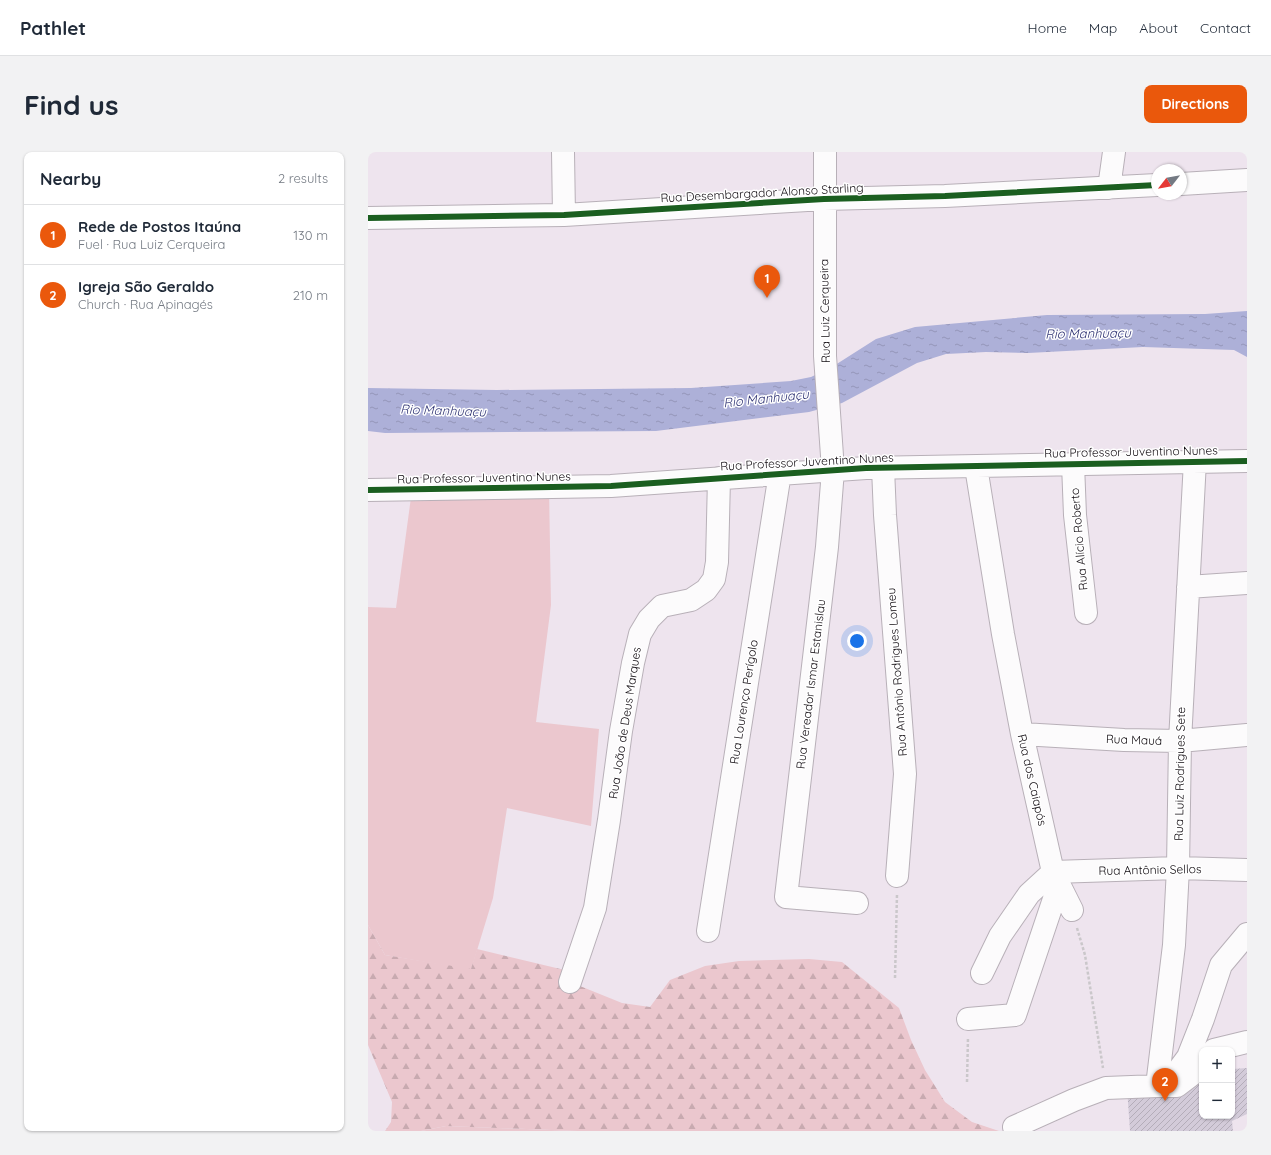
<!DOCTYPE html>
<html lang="en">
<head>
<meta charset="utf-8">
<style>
  :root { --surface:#fff; --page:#f2f2f3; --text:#1f2937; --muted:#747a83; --line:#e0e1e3; --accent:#ea580c }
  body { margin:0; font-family:Quicksand,sans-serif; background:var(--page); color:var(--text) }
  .controls { position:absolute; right:12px; bottom:12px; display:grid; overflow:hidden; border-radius:8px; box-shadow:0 1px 3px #0004 }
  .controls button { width:36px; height:36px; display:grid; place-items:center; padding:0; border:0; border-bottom:1px solid var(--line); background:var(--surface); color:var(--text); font:20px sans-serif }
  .compass { position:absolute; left:783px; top:12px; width:36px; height:36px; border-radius:50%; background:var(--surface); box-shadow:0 1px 3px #0004; rotate:239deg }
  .you { position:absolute; left:489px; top:489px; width:14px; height:14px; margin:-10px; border:3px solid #fff; border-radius:50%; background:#1a73e8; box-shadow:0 0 0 6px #1a73e833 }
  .badge { display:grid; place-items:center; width:26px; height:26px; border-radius:50%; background:var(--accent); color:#fff; font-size:13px; font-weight:700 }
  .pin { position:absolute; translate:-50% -33px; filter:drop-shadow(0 1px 2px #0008) }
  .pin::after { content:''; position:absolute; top:21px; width:14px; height:12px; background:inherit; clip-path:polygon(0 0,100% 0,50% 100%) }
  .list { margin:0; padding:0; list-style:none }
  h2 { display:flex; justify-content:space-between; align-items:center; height:52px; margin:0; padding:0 16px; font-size:17px }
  h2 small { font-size:13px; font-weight:400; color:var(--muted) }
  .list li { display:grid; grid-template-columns:26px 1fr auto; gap:12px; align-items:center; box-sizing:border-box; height:60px; padding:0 16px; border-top:1px solid var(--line) }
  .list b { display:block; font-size:15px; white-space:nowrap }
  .list p { margin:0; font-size:13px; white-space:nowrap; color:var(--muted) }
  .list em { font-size:13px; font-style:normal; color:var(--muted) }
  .map { position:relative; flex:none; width:879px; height:979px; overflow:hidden; border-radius:8px }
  header { display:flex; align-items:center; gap:24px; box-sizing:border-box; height:56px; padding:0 20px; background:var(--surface); border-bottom:1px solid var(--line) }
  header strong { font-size:19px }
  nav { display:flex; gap:22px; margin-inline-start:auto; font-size:14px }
  .intro { display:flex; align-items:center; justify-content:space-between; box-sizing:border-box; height:96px; padding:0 24px }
  h1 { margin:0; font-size:28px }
  .button { padding:10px 18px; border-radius:8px; background:var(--accent); color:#fff; font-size:14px; font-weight:700 }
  main { display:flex; gap:24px; padding:0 24px }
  aside { flex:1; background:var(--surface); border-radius:8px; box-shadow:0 1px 3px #0004 }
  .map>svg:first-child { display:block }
  .grass { fill:#ebc7ce }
  .forest { fill:url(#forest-firs) }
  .water { fill:url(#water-ripples) }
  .building { fill:url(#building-hatch) }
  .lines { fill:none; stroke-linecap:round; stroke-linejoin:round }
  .minor-casing { stroke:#b8b0b8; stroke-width:24 }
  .path { stroke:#cac7ca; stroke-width:2.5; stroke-dasharray:3 2; stroke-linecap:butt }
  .minor { stroke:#fcfbfc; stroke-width:22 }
  .cycleway-casing { stroke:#fff; stroke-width:8 }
  .cycleway { stroke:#1b5e20; stroke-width:6 }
  .labels { text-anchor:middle; stroke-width:3; stroke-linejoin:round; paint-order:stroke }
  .street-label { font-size:12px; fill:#100a10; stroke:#fff }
  .water-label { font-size:13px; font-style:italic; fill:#303474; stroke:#fff }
</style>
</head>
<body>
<header>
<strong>Pathlet</strong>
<nav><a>Home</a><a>Map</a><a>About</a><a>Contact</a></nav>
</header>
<div class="intro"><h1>Find us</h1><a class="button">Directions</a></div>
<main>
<aside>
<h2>Nearby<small>2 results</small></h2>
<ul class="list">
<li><span class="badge">1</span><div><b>Rede de Postos Itaúna</b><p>Fuel · Rua Luiz Cerqueira</p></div><em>130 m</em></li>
<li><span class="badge">2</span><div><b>Igreja São Geraldo</b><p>Church · Rua Apinagés</p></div><em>210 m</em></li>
</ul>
</aside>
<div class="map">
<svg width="879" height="979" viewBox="0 0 879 979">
  <defs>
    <pattern id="forest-firs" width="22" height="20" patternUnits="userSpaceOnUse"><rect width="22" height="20" fill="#ebc7ce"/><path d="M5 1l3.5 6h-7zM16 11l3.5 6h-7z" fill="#c8aab0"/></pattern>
    <pattern id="water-ripples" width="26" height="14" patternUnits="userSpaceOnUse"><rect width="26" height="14" fill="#adb0d8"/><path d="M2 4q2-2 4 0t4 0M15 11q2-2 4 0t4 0" fill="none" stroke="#9496b8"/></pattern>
    <pattern id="building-hatch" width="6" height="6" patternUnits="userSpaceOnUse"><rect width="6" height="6" fill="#d3cbd9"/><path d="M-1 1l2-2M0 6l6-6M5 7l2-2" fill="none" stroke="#b4adb9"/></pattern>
  </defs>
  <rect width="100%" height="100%" fill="#eee4ee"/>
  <path class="grass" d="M181,336L183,453L168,570L231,577L223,674L139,656L125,746L103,818L17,803L0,773V455L28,456L44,338Z
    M78,974L209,979H53Z"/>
  <path class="forest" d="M0,773L17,803L103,817L109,797L205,820L202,830L254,851L282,855L302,828L337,814L371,809L441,807L474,810L531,856L543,888L557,918L577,950L604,970L631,979H209L78,974L53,979H17L23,970L24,950L0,893Z"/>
  <path class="water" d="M879,159V205L866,198L775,195L660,201L618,200L578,202L549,211L474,251L441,260L288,279L17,281L0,279V236L129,238L323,236L423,229L443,225L464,215L508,187L547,175L679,163L837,162Z"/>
  <path class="building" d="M879,916V962L864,969L865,979H762L759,936L834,917V964H864V917Z"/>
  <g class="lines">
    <g class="minor-casing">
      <path id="minor" d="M195,0L196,63
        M457,0V204L465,318L459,395L418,745L489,751
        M813,32L879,28
        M741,36L746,0
        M0,66L196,63L456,47L577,44L789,33
        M827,309L812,589L810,716L806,793L789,934H809L834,915
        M705,312L707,363L718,461
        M608,315L635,482L654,582L685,720L704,758
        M515,316L517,363L537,622L529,724
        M0,338L243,334L498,316L879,309
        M820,435L879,431
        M654,582L756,588L812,589L879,583
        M340,779L412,321
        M614,821L632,784L661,742L685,720L810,716L879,718
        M202,830L227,756L241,668L253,579L265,511L272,482L281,467L294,454L323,448L338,438L346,427L349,410L351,326
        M600,867L647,863L691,732
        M846,898L879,890
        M646,975L706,948L738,936L789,934L803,928L820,905L835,867L853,813L879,782"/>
    </g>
    <path class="path" d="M709,776L717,803L735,916
      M527,826L529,742
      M599,930L600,885"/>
    <use href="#minor" class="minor"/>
    <g class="cycleway-casing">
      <path id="cycleway" d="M0,66L196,63L456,47L577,44L789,33
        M0,338L243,334L498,316L879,309"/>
    </g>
    <use href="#cycleway" class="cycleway"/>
  </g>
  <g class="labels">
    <g class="street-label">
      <text transform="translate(394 41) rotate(-3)" y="4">Rua Desembargador Alonso Starling</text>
      <text transform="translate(457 159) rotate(-91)" y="4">Rua Luiz Cerqueira</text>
      <text transform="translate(763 300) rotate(-1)" y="4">Rua Professor Juventino Nunes</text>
      <text transform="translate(439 310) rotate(-3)" y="4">Rua Professor Juventino Nunes</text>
      <text transform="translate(116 326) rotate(-1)" y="4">Rua Professor Juventino Nunes</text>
      <text transform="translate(711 387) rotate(-95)" y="4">Rua Alício Roberto</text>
      <text transform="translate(529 520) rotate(-94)" y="4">Rua Antônio Rodrigues Lomeu</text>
      <text transform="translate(443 532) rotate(-83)" y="4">Rua Vereador Ismar Estanislau</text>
      <text transform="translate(376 550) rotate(-81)" y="4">Rua Lourenço Perígolo</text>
      <text transform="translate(257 571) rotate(-81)" y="4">Rua João de Deus Marques</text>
      <text transform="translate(766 588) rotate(2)" y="4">Rua Mauá</text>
      <text transform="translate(812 622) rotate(-89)" y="4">Rua Luiz Rodrigues Sete</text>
      <text transform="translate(664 628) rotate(77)" y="4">Rua dos Caiapós</text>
      <text transform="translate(782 718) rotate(-1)" y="4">Rua Antônio Sellos</text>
    </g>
    <g class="water-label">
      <text transform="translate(720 181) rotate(-1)" y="5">Rio Manhuaçu</text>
      <text transform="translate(398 246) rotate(-6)" y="5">Rio Manhuaçu</text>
      <text transform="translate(75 258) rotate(2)" y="5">Rio Manhuaçu</text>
    </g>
  </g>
</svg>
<div class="controls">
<button>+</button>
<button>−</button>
</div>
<svg class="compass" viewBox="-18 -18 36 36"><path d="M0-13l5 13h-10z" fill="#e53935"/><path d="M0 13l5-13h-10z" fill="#747a83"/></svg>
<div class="you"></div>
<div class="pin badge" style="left:399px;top:146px">1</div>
<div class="pin badge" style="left:797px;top:949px">2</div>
</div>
</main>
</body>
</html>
